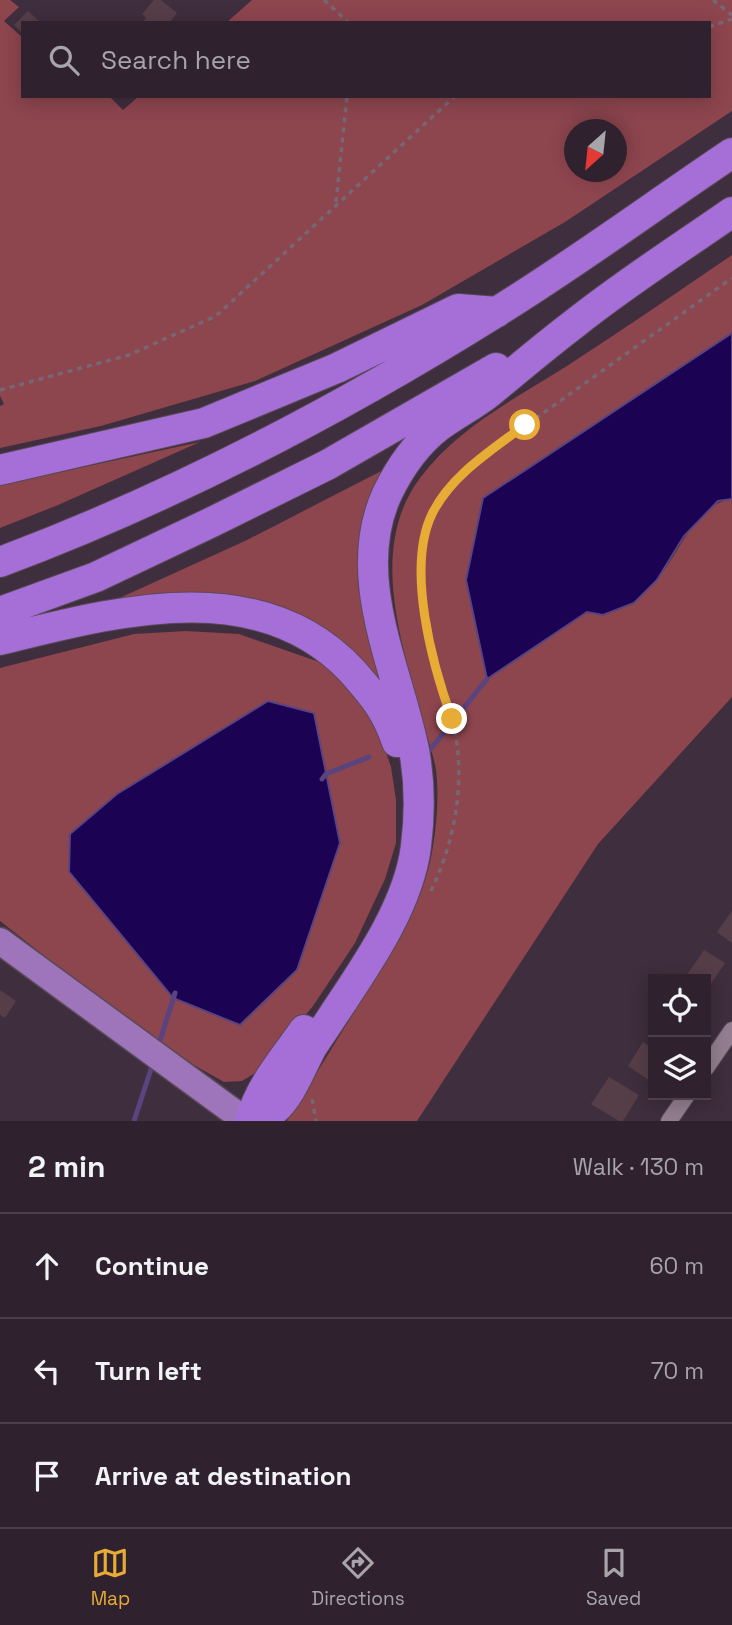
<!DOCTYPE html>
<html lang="en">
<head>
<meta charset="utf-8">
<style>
  :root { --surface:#2f222e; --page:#3b2f3a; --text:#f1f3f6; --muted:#a7a4aa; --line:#4a3f4a; --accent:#e6ac36 }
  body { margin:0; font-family:"Space Grotesk",sans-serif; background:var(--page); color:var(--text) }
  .controls { position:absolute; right:21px; bottom:21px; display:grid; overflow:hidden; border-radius:0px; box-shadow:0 4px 18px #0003 }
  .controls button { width:63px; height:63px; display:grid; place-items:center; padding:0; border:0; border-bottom:2px solid var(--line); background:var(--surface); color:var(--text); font:35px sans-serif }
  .compass { position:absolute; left:564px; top:119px; width:63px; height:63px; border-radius:50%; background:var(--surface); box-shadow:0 4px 18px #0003; rotate:207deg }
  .stop { position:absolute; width:21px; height:21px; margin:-16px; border:5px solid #e6ac36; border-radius:50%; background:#fff }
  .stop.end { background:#e6ac36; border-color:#fff; box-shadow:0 2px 7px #0008 }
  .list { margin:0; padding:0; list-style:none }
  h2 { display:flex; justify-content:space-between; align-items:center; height:91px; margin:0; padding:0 28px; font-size:30px }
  h2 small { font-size:23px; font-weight:400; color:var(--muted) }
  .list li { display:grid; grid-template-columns:46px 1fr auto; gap:21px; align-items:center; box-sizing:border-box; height:105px; padding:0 28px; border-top:2px solid var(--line) }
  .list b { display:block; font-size:26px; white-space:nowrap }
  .list em { font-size:23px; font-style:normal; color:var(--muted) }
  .icon { flex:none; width:38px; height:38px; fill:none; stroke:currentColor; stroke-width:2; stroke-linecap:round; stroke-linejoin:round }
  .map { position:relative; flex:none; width:732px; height:1121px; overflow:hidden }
  .search { position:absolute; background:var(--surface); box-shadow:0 4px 18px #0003; left:21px; right:21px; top:21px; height:77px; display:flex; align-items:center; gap:18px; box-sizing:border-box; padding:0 24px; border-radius:0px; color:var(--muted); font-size:26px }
  .sheet { height:406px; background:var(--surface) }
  nav { display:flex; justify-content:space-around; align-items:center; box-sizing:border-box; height:98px; border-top:2px solid var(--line); background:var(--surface); font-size:19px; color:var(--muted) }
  nav a { display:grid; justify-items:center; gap:4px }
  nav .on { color:var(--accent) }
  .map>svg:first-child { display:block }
  .green { fill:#8d454e; fill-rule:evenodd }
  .water { fill:#1b0253; stroke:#594480; stroke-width:2 }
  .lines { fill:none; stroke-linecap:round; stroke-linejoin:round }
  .stream { stroke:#594480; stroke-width:5 }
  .building { fill:#563e48 }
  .street-casing { stroke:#594a58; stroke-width:18 }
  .primary-casing { stroke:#594a58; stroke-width:29 }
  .highway-casing { stroke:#594a58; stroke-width:32 }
  .path { stroke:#766775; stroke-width:3.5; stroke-dasharray:5 5; stroke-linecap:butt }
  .street { stroke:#927e90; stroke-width:16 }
  .primary { stroke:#9e75bb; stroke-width:26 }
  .highway { stroke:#a66fd8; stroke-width:30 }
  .route { stroke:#e6ac36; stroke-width:9 }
</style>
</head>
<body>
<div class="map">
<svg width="732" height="1121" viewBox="0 0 732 1121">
  <rect width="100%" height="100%" fill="#3f2e3e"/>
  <path class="green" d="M0,0H10L19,7L4,21L23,38V96H109L123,110L139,96H709V23H226L252,0H732V111L565,222L422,305L255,381L101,426L0,448V406L4,404L0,396ZM574,130H616V172H574Z
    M732,255V333L488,679L588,612L603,615C617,606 647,591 657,579C681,553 693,505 732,499V697L598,844L417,1121H287C312,1081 336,1041 361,1001C392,952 424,905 433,846C437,822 439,794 436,770C434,756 428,742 425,728C404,650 366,550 420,478C458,427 518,397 570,364C625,328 678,292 732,255Z
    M200,442L58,505L0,528V485Z
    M389,467L384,691L342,646L296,613L235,597L157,594L102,606L247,540Z
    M186,631L239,634L325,664L353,691L380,735L391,767L396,800V843L385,879L355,943L313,1006L260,1070L242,1081L224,1082L192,1064L75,980L0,921V668L134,634ZM70,872L239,1024L173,998Z"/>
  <path class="water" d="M732,333V499L718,501L684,536L657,580L634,603L603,615L587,612L487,679L466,580L483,498Z
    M268,701L314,713L340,843L297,970L240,1025L173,998L69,872L70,834L117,794Z"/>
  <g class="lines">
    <path class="stream" d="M429,751L487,679
      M322,779L326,774L369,757
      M158,1047L175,993
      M134,1121L153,1063"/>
  </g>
  <path class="building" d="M154,0H161L177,13L169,23H142L146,18L142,14Z
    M28,11L41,23H23V34L14,25Z
    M732,911V943L717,932Z
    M704,950L725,963L706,991V979H691L686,976Z
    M0,990L16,1001L5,1018L0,1015Z
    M643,1042L653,1049V1083L628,1066Z
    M609,1077L639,1095L623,1121H619L591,1104Z"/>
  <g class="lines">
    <g class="street-casing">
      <path id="street" d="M706,1068L732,1030
        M669,1121L687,1095"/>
    </g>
    <g class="primary-casing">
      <path id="primary" d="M0,941L246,1121"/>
    </g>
    <g class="highway-casing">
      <path id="highway" d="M0,470L204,423L337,368L458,309L497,312
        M0,562C174,497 338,411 495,313C576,263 653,206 732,153
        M0,612L96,577L212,522L327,465L496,368
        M0,640C115,612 259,571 352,671C374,696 386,710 397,742
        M250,1121C261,1084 282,1062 304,1030
        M254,1121C260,1118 268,1115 274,1110C290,1098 302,1065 312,1047C319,1036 327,1025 334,1014C366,966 409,905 416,846C420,814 420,782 414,750C398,669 349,577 387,494C399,469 415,445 438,427C455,414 474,405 490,392C518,369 545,346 574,324C624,284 679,249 732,212"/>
    </g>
    <path class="path" d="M324,0L349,23
      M713,0L732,15
      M709,27L732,19
      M336,202L347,96
      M0,390L129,355L216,316L455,96
      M431,891C456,839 467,776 452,719C438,667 410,591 423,536C432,504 456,482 479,459L732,278
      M312,1099L316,1121"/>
    <use href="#street" class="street"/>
    <use href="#primary" class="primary"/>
    <use href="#highway" class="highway"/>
  </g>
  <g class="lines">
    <path class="route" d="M452,719C432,664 406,568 432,514C451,475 492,450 525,425"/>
  </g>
</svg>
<div class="controls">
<button><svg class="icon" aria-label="locate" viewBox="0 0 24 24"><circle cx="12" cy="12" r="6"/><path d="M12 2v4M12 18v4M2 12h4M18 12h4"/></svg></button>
<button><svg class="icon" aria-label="layers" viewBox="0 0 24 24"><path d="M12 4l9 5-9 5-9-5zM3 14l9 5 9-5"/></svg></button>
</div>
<svg class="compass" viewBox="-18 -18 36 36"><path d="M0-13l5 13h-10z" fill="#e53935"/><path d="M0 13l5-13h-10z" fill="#a7a4aa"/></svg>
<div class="stop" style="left:525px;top:425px"></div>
<div class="stop end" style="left:452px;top:719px"></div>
<div class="search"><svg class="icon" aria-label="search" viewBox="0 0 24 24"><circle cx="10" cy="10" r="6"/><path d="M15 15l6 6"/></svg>Search here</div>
</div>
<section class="sheet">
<h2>2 min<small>Walk · 130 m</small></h2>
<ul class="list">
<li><svg class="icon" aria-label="ahead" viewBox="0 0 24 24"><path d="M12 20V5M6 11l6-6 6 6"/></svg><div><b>Continue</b></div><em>60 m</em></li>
<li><svg class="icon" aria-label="left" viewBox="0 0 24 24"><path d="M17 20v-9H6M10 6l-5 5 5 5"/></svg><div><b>Turn left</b></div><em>70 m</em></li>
<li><svg class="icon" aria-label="arrive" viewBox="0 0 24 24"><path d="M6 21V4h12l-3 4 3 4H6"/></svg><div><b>Arrive at destination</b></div></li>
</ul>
</section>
<nav>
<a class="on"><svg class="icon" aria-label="map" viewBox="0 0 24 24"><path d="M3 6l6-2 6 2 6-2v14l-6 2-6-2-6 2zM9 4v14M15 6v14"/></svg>Map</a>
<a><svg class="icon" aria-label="directions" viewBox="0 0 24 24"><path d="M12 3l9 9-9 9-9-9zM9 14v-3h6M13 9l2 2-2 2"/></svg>Directions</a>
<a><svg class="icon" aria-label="saved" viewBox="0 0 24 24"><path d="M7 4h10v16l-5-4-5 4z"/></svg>Saved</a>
</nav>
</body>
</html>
